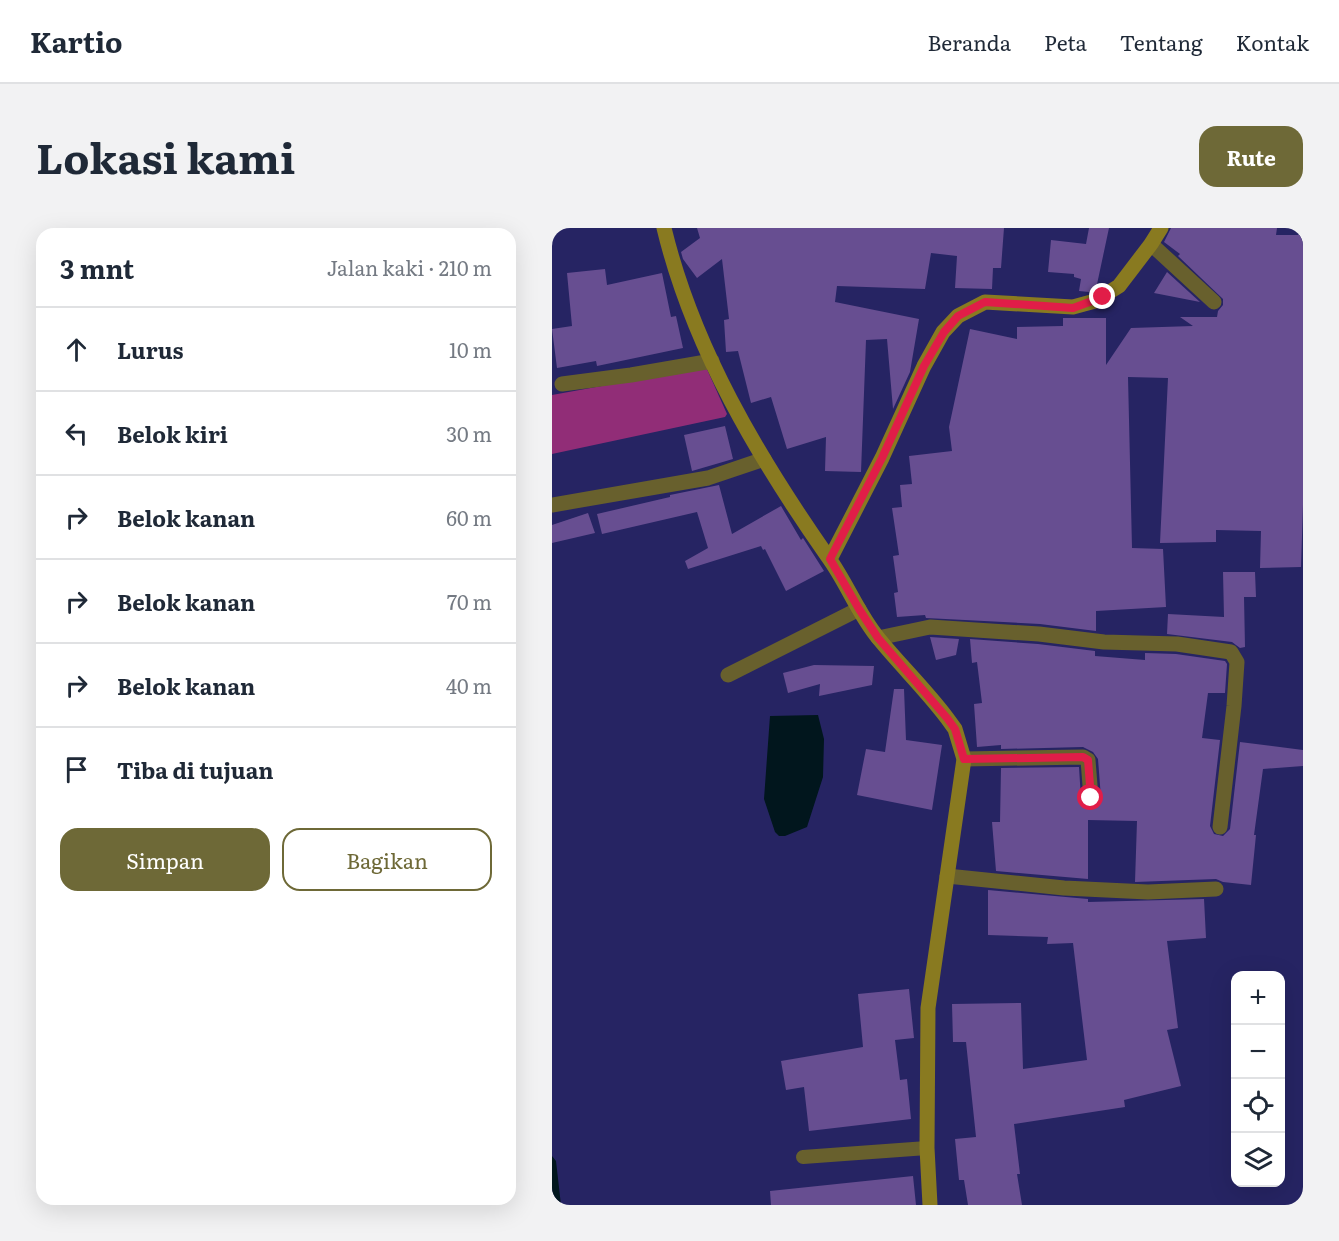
<!DOCTYPE html>
<html lang="id">
<head>
<meta charset="utf-8">
<style>
  :root { --surface:#fff; --page:#f2f2f3; --text:#1f2937; --muted:#747a83; --line:#e0e1e3; --accent:#6e6937 }
  body { margin:0; font-family:Literata,serif; background:var(--page); color:var(--text) }
  .controls { position:absolute; right:18px; bottom:18px; display:grid; overflow:hidden; border-radius:12px; box-shadow:0 6px 24px #0002 }
  .controls button { width:54px; height:54px; display:grid; place-items:center; padding:0; border:0; border-bottom:2px solid var(--line); background:var(--surface); color:var(--text); font:30px sans-serif }
  .stop { position:absolute; width:18px; height:18px; margin:-14px; border:4px solid #e11d48; border-radius:50%; background:#fff }
  .stop.end { background:#e11d48; border-color:#fff; box-shadow:0 2px 6px #0008 }
  .list { margin:0; padding:0; list-style:none }
  h2 { display:flex; justify-content:space-between; align-items:center; height:78px; margin:0; padding:0 24px; font-size:26px }
  h2 small { font-size:20px; font-weight:400; color:var(--muted) }
  .list li { display:grid; grid-template-columns:39px 1fr auto; gap:18px; align-items:center; box-sizing:border-box; height:84px; padding:0 24px; border-top:2px solid var(--line) }
  .list b { display:block; font-size:22px; white-space:nowrap }
  .list em { font-size:20px; font-style:normal; color:var(--muted) }
  .actions { display:flex; gap:12px; padding:18px 24px }
  .actions a { flex:1; padding:14px 0; border:2px solid var(--accent); border-radius:18px; text-align:center; font-size:21px; color:var(--accent) }
  .actions .main { background:var(--accent); color:#fff }
  .icon { flex:none; width:33px; height:33px; fill:none; stroke:currentColor; stroke-width:2; stroke-linecap:round; stroke-linejoin:round }
  .map { position:relative; flex:none; width:751px; height:977px; overflow:hidden; border-radius:18px }
  header { display:flex; align-items:center; gap:36px; box-sizing:border-box; height:84px; padding:0 30px; background:var(--surface); border-bottom:2px solid var(--line) }
  header strong { font-size:28px }
  nav { display:flex; gap:33px; margin-inline-start:auto; font-size:21px }
  .intro { display:flex; align-items:center; justify-content:space-between; box-sizing:border-box; height:144px; padding:0 36px }
  h1 { margin:0; font-size:42px }
  .button { padding:15px 27px; border-radius:18px; background:var(--accent); color:#fff; font-size:21px; font-weight:700 }
  main { display:flex; gap:36px; padding:0 36px }
  aside { flex:1; background:var(--surface); border-radius:18px; box-shadow:0 6px 24px #0002 }
  .map>svg:first-child { display:block }
  .forest { fill:#912d77 }
  .water { fill:#01161d }
  .building { fill:#674e91 }
  .lines { fill:none; stroke-linecap:round; stroke-linejoin:round }
  .lane { stroke:#68602d; stroke-width:14 }
  .street { stroke:#68602d; stroke-width:15 }
  .secondary { stroke:#897a20; stroke-width:15 }
  .route { stroke:#e11d48; stroke-width:8 }
</style>
</head>
<body>
<header>
<strong>Kartio</strong>
<nav><a>Beranda</a><a>Peta</a><a>Tentang</a><a>Kontak</a></nav>
</header>
<div class="intro"><h1>Lokasi kami</h1><a class="button">Rute</a></div>
<main>
<aside>
<h2>3 mnt<small>Jalan kaki · 210 m</small></h2>
<ul class="list">
<li><svg class="icon" aria-label="ahead" viewBox="0 0 24 24"><path d="M12 20V5M6 11l6-6 6 6"/></svg><div><b>Lurus</b></div><em>10 m</em></li>
<li><svg class="icon" aria-label="left" viewBox="0 0 24 24"><path d="M17 20v-9H6M10 6l-5 5 5 5"/></svg><div><b>Belok kiri</b></div><em>30 m</em></li>
<li><svg class="icon" aria-label="right" viewBox="0 0 24 24"><path d="M7 20v-9h11M14 6l5 5-5 5"/></svg><div><b>Belok kanan</b></div><em>60 m</em></li>
<li><svg class="icon" aria-label="right" viewBox="0 0 24 24"><path d="M7 20v-9h11M14 6l5 5-5 5"/></svg><div><b>Belok kanan</b></div><em>70 m</em></li>
<li><svg class="icon" aria-label="right" viewBox="0 0 24 24"><path d="M7 20v-9h11M14 6l5 5-5 5"/></svg><div><b>Belok kanan</b></div><em>40 m</em></li>
<li><svg class="icon" aria-label="arrive" viewBox="0 0 24 24"><path d="M6 21V4h12l-3 4 3 4H6"/></svg><div><b>Tiba di tujuan</b></div></li>
</ul>
<div class="actions"><a class="main">Simpan</a><a>Bagikan</a></div>
</aside>
<div class="map">
<svg width="751" height="977" viewBox="0 0 751 977">
  <rect width="100%" height="100%" fill="#262463"/>
  <path class="forest" d="M154,139L175,186L173,189L0,226V167Z"/>
  <path class="water" d="M266,487L272,511L271,549L255,599L233,608H227L223,604L212,571L218,488Z
    M0,928L4,933L9,977H0Z"/>
  <path class="building" d="M145,0H452L449,40H441L440,61L403,60L405,28L379,25L373,61L285,58L283,74L367,91L358,144L341,181L335,111L314,112L309,244L273,243L274,209L235,221L219,169L199,175L186,123L174,124L172,92L177,91L170,31L145,50L131,31L129,24L148,10Z
    M537,0H557L544,61L537,64L527,63L529,51L522,49V46L496,44L499,12L534,16Z
    M619,0H725L724,7H751V277L749,339L708,340L709,303L664,302V314L608,315L616,150L576,149L580,320L611,321L614,379L544,383V403L488,396L374,390L373,387L345,389L342,365L346,364L341,328L347,327L340,280L350,279L348,257L360,256L357,228L400,223L397,199L418,101L465,111V99L511,98V90H554V137L579,100L641,98L628,89H665L666,83L671,77V71L626,28L628,26L612,14Z
    M53,41L55,57L110,45L119,89L124,88L131,120L45,138L44,133L5,140L0,101L20,98L15,45Z
    M615,44L648,74L602,65Z
    M173,198L181,231L140,243L132,207Z
    M167,257L180,306L229,278L249,312L251,310L272,343L234,363L213,321L211,322L209,318L136,341L133,333L156,320L145,284L50,306L45,286L118,269V267Z
    M36,285L43,305L0,315V297Z
    M671,344H703L704,369H692L693,419L688,420L680,414L615,406L616,386L672,389Z
    M378,409L407,411L404,427L384,432Z
    M418,411L486,416L543,423V428L593,432V425L624,426L673,433L675,436L673,465H656L650,510L668,512L658,598L662,606L671,608L678,601L688,514L751,522V538L711,541L702,607H704L699,657L671,654L664,651L583,654L585,593L536,592V651L444,643L440,594H448L449,540L527,539L529,571L534,578L540,580L547,575L549,570L546,531L541,524L531,519L449,521V517L425,519L422,476L430,475L425,434L420,435Z
    M262,437L322,438L320,457L267,468L268,456L236,465L231,445Z
    M342,461H352L354,512L390,517L380,582L305,567L314,521L333,524Z
    M436,662L536,671V674L652,671L654,710L615,713L626,800L615,802L629,858L572,872L573,879L462,896L468,946H465L470,977H416L412,952H407L403,911L424,909L414,814H401L400,776L469,775L471,841L535,832L521,715L495,716L496,709L436,707Z
    M357,761L362,810L343,812L348,852L355,851L359,891L257,903L252,859L234,862L229,833L311,819L306,766Z
    M361,948L364,977H219L218,963Z"/>
  <g class="lines">
    <path class="lane" d="M251,929L375,920"/>
    <path class="street" d="M599,16L662,74
      M10,156L79,147L160,133
      M0,277L156,250L212,231
      M326,410L378,399L487,406L552,414L625,416L679,424L685,434L682,478L668,599
      M176,447L307,381
      M412,531L531,529L536,532L539,570
      M395,648L512,660L596,664L664,661"/>
    <path class="secondary" d="M112,0C141,120 206,229 276,329C295,355 306,386 327,411C349,438 374,462 395,490L403,501L412,531L376,780L375,920L378,977
      M278,331L330,230L372,138L391,104L406,88L433,74L521,79L543,73L567,58L599,16L609,0"/>
  </g>
  <g class="lines">
    <path class="route" d="M539,570L536,532L531,529L412,531L403,501L395,490L326,410L307,381L278,331L330,230L372,138L392,104L406,88L433,74L521,80L551,69"/>
  </g>
</svg>
<div class="controls">
<button>+</button>
<button>−</button>
<button><svg class="icon" aria-label="locate" viewBox="0 0 24 24"><circle cx="12" cy="12" r="6"/><path d="M12 2v4M12 18v4M2 12h4M18 12h4"/></svg></button>
<button><svg class="icon" aria-label="layers" viewBox="0 0 24 24"><path d="M12 4l9 5-9 5-9-5zM3 14l9 5 9-5"/></svg></button>
</div>
<div class="stop" style="left:539px;top:570px"></div>
<div class="stop end" style="left:551px;top:69px"></div>
</div>
</main>
</body>
</html>
